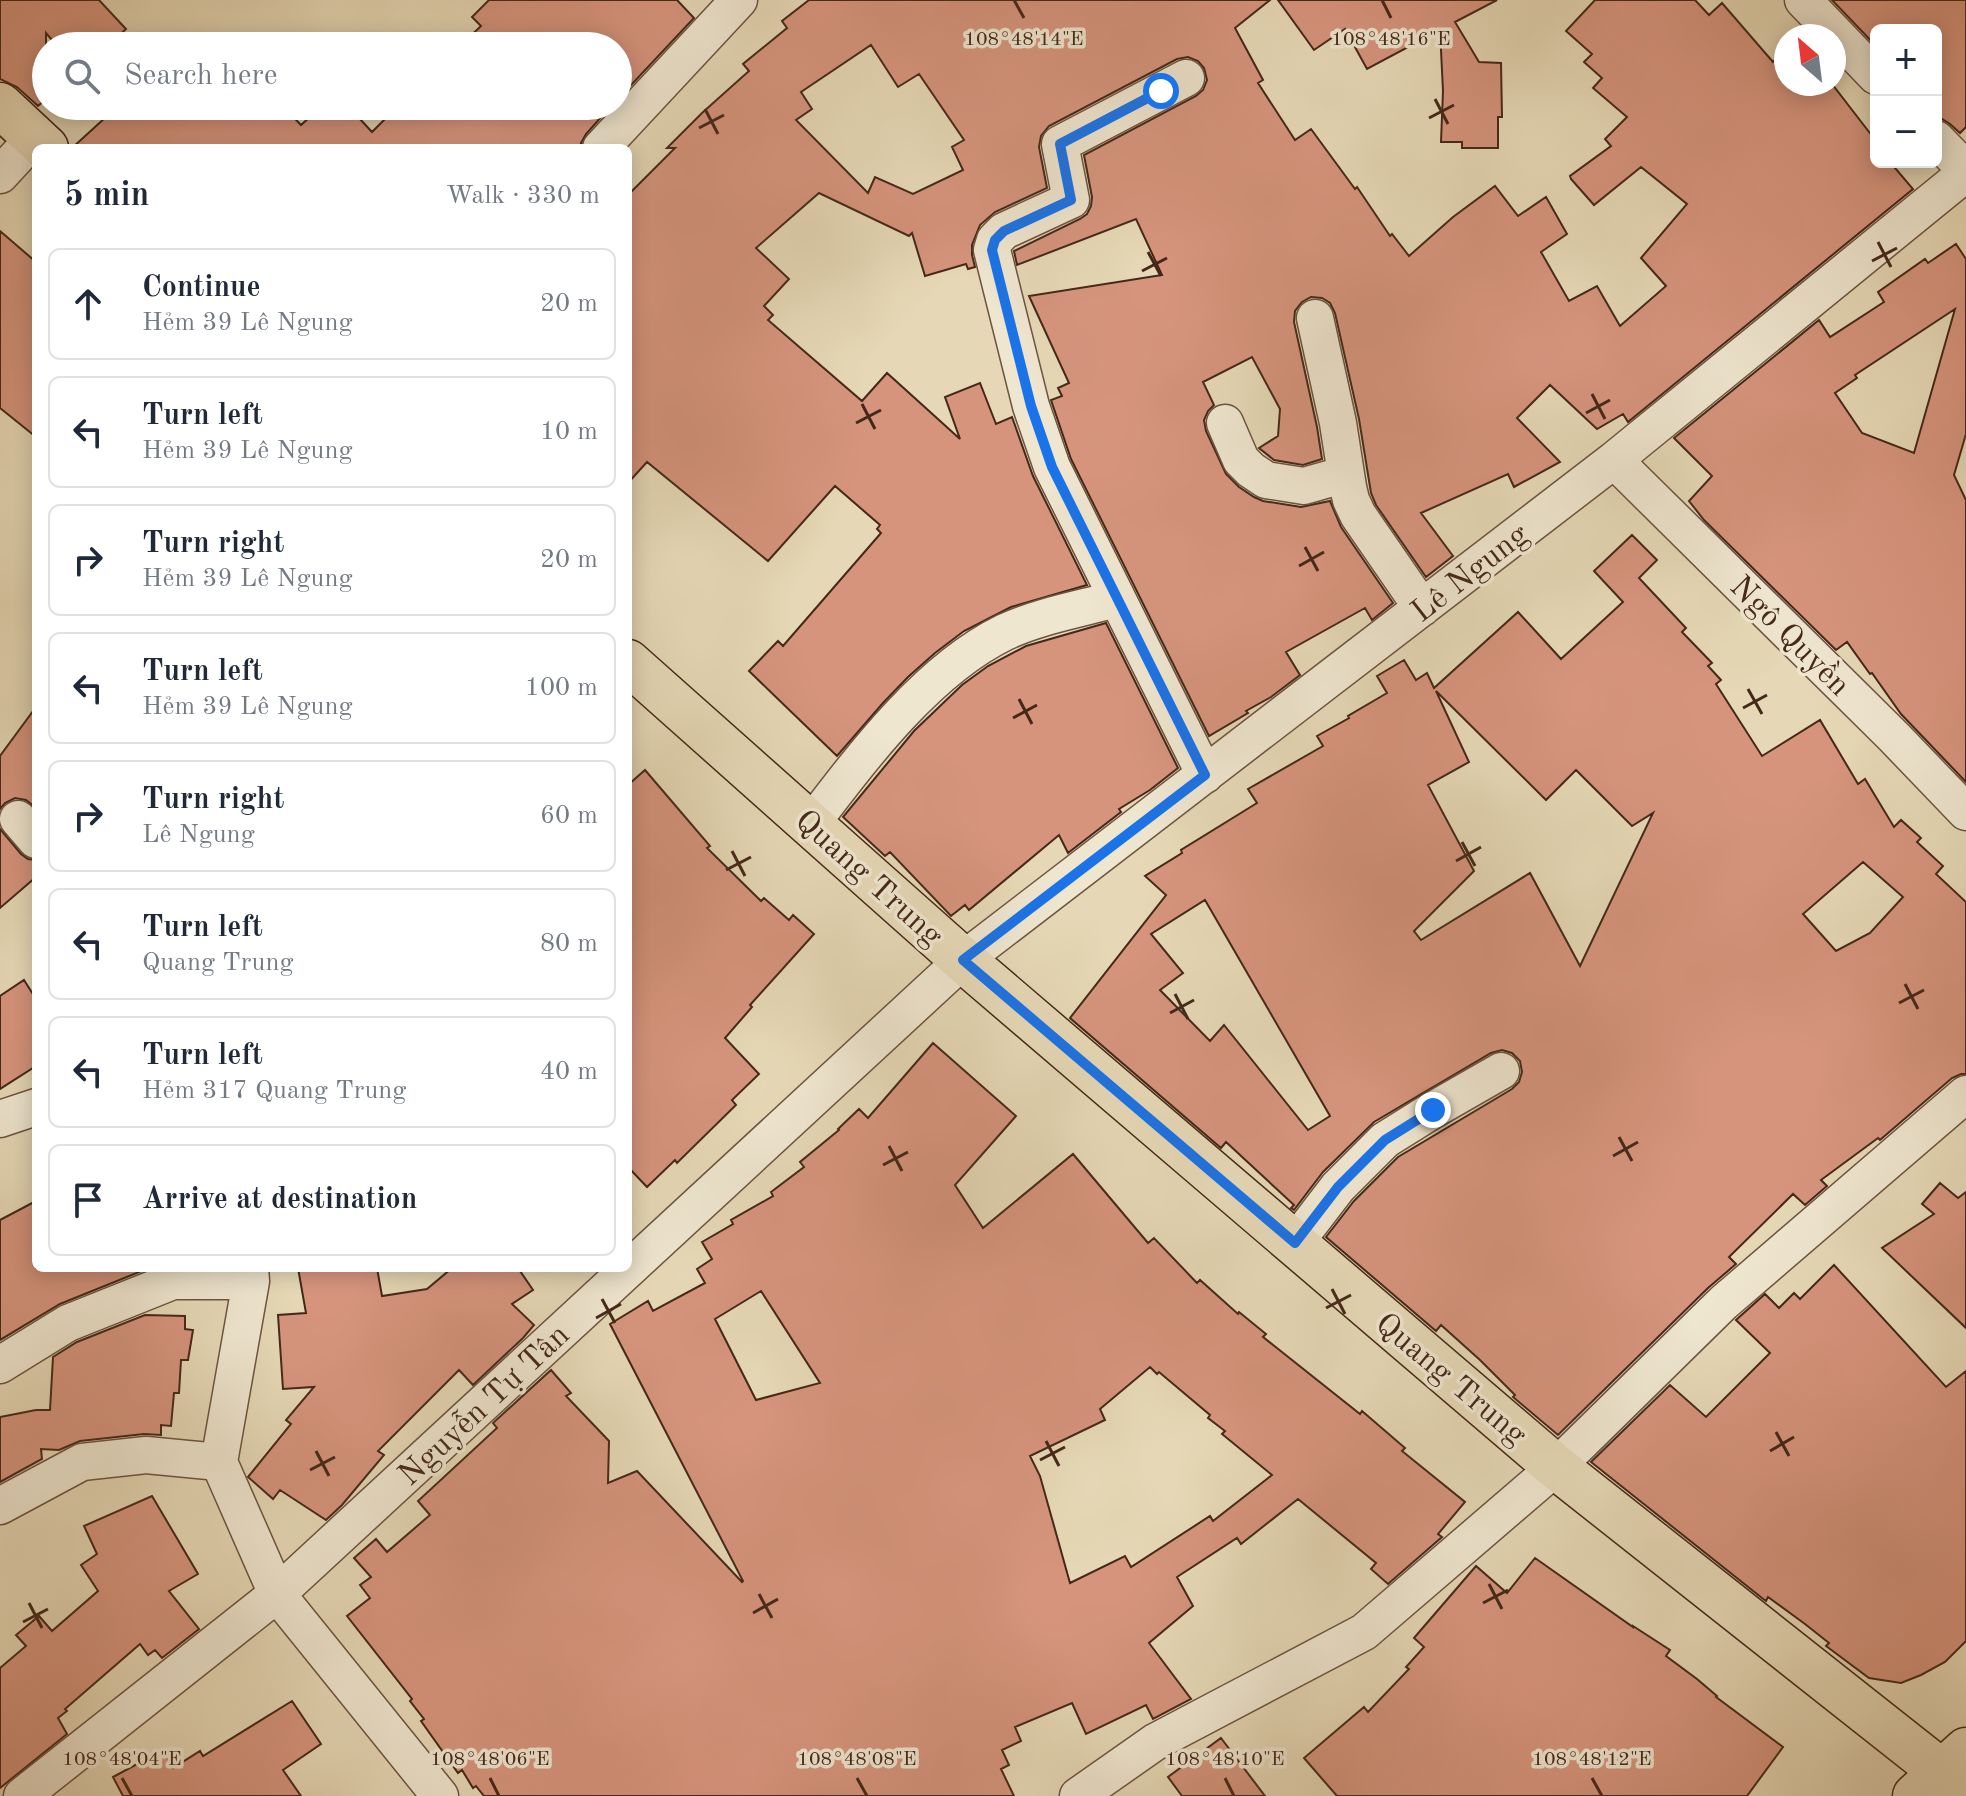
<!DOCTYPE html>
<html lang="en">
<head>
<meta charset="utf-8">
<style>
  :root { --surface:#fff; --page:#f2f2f3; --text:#1f2937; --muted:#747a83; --line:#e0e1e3 }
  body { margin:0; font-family:"Old Standard TT",serif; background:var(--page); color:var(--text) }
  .controls { position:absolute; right:24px; top:24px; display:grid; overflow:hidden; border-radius:12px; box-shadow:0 4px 20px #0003 }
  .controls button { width:72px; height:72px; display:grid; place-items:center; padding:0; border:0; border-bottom:2px solid var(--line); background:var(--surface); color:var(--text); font:40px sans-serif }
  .compass { position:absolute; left:1774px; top:24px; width:72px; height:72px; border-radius:50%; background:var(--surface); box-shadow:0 4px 20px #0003; rotate:332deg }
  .stop { position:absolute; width:24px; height:24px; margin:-18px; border:6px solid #1a73e8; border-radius:50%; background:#fff }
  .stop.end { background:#1a73e8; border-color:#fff; box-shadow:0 2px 8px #0008 }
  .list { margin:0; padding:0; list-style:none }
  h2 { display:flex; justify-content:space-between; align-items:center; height:104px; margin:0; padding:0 32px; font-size:34px }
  h2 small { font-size:26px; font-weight:400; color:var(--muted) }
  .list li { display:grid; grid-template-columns:52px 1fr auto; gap:24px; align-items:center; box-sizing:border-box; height:112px; margin:0 16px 16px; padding:0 16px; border:2px solid var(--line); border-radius:12px }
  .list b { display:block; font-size:30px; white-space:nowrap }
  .list p { margin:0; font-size:26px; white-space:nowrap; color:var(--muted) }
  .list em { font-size:26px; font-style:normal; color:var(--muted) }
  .icon { flex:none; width:44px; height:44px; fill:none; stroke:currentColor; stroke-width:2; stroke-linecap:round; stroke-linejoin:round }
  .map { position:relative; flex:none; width:1966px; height:1796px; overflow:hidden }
  .search { position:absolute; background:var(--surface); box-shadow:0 4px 20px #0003; left:32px; top:32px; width:600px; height:88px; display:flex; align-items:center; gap:20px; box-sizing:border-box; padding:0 28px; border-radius:44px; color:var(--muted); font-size:30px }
  .panel { position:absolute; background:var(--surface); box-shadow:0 4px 20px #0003; left:32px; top:144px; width:600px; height:1128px; border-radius:12px }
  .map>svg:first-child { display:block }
  .building { fill:#d6947d; stroke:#452819; stroke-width:2; fill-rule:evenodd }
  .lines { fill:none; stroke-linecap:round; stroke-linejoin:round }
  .minor-casing { stroke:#6d5440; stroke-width:39 }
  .major-casing { stroke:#452819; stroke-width:47 }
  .minor { stroke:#efe6d0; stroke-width:36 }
  .major { stroke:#e6d8b6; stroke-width:44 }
  .route { stroke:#1a73e8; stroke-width:10 }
  .ticks { fill:none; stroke:#452819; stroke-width:3 }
  .labels { text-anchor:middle; stroke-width:7; stroke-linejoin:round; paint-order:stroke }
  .street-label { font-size:32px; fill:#452819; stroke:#efe6d0 }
  .ticks-label { font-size:20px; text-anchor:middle; fill:#452819; stroke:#efe6d0; stroke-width:7; stroke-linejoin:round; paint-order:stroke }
</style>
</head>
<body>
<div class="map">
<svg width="1966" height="1796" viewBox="0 0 1966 1796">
  <rect width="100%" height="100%" fill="#e6d8b6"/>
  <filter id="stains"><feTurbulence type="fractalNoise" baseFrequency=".0025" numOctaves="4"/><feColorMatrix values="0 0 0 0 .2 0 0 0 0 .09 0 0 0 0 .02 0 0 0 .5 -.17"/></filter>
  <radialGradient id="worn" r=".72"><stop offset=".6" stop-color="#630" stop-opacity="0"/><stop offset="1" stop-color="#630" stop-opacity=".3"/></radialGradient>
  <path class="building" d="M0,0H99L126,29L108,46H57L46,33V99L38,106L17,87L0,79Z
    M489,0H677L694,18L618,99V46H460L481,26L472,17Z
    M809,0H1270L1235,28L1263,80L1258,83L1295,140L1311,129L1355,189L1357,187L1390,236L1392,234L1409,256L1453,217L1495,186L1518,216L1546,197L1567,234L1541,252L1569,301L1597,286L1620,326L1666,286L1641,258L1687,204L1641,167L1594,205L1571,179L1570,176L1611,146L1605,139L1627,117L1593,88L1602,78L1584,62L1592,54L1566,31L1595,0H1695L1709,15L1722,3L1773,62L1786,49V84H1832L1876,141V162H1890L1913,189L1628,422L1623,414L1597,429L1550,385L1517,418L1560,462L1514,487L1508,474L1421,513L1453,556L1426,577L1376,505L1371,493L1359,419L1335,313L1330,303L1322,298L1311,297L1302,302L1295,311L1294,322L1317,427L1322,459L1303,465L1274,460L1259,448L1278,436L1280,409L1252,357L1203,382L1214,405L1208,411L1204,420L1206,431L1226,474L1239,487L1254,497L1263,501L1301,507L1330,501L1341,527L1393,603L1372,620L1365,608L1286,652L1300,675L1271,697L1246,711L1248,713L1209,736L1071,459L1051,400L1062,396L1058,388L1069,383L1029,296L1162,275L1136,219L1017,265L1014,251L1080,219L1087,214L1091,206L1092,197L1084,155L1196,96L1203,90L1207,80L1204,68L1198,61L1188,57L1177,59L1049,126L1041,136L1039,147L1047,188L995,212L980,225L972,245V255L975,267L968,269L966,264L925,276L912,233L909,236L819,193L756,248L789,279L764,306L773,315L768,320L862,401L887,373L960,439L945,397L980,383L996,424L1012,417L1033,476L1087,585L1011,607L964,631L935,653L908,677L883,703L837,756L749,671L778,641L783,646L881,533L877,529L880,525L835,486L768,561L647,462L628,483V195L675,148H667L702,113L749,71L743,64L787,28L782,21ZM871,45L898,87L919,74L964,140L952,147L963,170L913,194L875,177L868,193L796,120L812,109L801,92Z
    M1278,0H1497L1455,22L1479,62L1501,63L1502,117H1498V148H1462V142H1441L1443,91L1440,30L1367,69L1345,29L1314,50Z
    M1832,0H1966V127L1960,133L1950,124L1942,119H1936V30H1876V46Z
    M118,106H283L301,125L322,106H348L372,132L398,106H611L586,134L581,143V148H72Z
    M0,231L36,262V437L0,408Z
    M1956,244L1966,259V434L1954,475L1966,500V782L1901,714L1872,673L1870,674L1847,642L1836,650L1704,520L1689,501L1712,476L1674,438L1819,320L1830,337L1884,302L1878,292L1925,259L1928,263ZM1955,309L1914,453L1862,433L1835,393L1857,378L1855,375Z
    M1632,535L1657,560L1639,578L1686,628L1682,632L1712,663L1708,666L1721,680L1716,684L1762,756L1820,720L1858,784L1865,779L1894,827L1901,820L1921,838L1917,842L1943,866L1936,874L1966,902V1074H1961L1952,1078L1880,1140L1878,1138L1821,1180L1827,1186L1805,1205L1793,1194L1729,1257L1736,1264L1708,1288L1558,1435L1513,1397L1515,1395L1480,1360L1441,1325L1436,1331L1326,1237L1354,1201L1398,1157L1512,1089L1519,1082L1522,1072L1520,1061L1512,1053L1502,1050L1491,1053L1374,1122L1323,1172L1294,1210L1291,1208L1294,1205L1226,1142L1221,1148L1070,1018L1166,895L1145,876L1182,853L1181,850L1257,803L1248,789L1323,746L1317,736L1349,718L1348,716L1387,693L1377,676L1404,660L1416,680L1427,673L1434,688L1518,612L1561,659L1623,602L1594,571ZM1436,691L1546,800L1576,770L1632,826L1653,813L1580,966L1530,873L1421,940L1414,931L1474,871L1428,785L1469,762ZM1863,862L1903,897L1870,933L1836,951L1803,914ZM1205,900L1330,1116L1308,1130L1224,1025L1210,1041L1160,990L1183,973L1151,934Z
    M1106,623L1178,768L1150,790L1119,809L1121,812L1068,853L1059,835L969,910L965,905L951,916L890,852L885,856L843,817L914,731L962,685L988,666L1026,646Z
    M36,707V808L26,800L15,798L5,803L0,809V756Z
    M645,770L710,846L707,848L761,901L764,898L789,920L793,915L814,934L750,1005L752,1007L725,1038L759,1074L732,1100L736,1105L677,1163L675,1160L647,1187L628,1167V785Z
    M0,829L21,854L28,859L36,860V877L0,908Z
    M24,980L36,999V1066L0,1089V996Z
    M933,1043L1016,1116L955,1185L983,1228L1073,1154L1148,1243L1154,1238L1197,1283L1200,1280L1238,1314L1239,1312L1266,1334L1263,1337L1360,1414L1362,1411L1405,1448L1402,1451L1465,1502L1438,1534L1442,1537L1388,1584L1371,1569L1376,1563L1298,1499L1241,1544L1237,1538L1177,1577L1193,1606L1149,1643L1191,1699L1153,1719L1146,1705L1086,1734L1072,1703L1015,1727L1021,1741L1002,1750L1009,1765L1001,1769L1014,1796H484L476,1786L473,1788L462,1770L458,1773L421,1721L424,1719L410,1701L412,1699L347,1616L370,1598L360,1585L371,1577L354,1558L376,1539L387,1552L430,1515L418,1501L497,1428L493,1423L551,1370L571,1393L566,1396L609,1441L608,1483L637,1471L742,1582L743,1581L610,1324L648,1301L653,1311L705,1283L697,1269L712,1259L702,1242L733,1224L731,1220L773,1196L771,1192L804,1167L800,1162L839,1130L838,1129L859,1109L868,1118ZM761,1291L820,1383L756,1400L715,1319ZM1150,1367L1157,1374L1159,1372L1210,1415L1208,1418L1225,1431L1222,1434L1272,1475L1213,1521L1210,1516L1131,1567L1125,1556L1070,1583L1040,1476L1030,1456L1105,1420L1100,1409Z
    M1940,1183L1958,1198L1966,1192V1328L1882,1248L1934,1214L1922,1204Z
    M36,1201V1268H149L60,1304L0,1340V1220Z
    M1834,1265L1946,1387L1966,1371V1641L1945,1662L1921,1675L1901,1683L1869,1678L1826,1646L1829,1643L1805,1624L1768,1597L1766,1601L1762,1598L1591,1462L1670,1385L1706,1417L1770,1353L1736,1320L1765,1294L1779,1308L1794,1293L1800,1299Z
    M298,1268H377L382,1296L427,1289L452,1268H518L533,1290L512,1304L534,1325L523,1338L473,1385L459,1370L378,1451L384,1455L342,1505L326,1520L280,1490L273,1499L248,1477L291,1424L286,1420L314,1387L283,1389L278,1315L306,1313Z
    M145,1315L185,1316V1329L193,1330L188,1360H181L179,1393H174L171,1426L161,1425V1435L144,1434L80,1441L59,1450L41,1449L42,1459L0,1482V1417L36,1410H50L53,1357L77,1342Z
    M152,1496L198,1574L169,1591L199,1629L162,1658L155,1650L148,1655L140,1644L65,1709L67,1711L58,1718L67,1734L0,1788V1668L26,1646L16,1635L39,1616L52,1631L98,1591L81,1565L97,1554L84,1526Z
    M1535,1558L1633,1627V1626L1670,1650L1666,1656L1697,1679L1717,1696L1716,1697L1783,1747L1747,1796H1337L1304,1758L1364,1707L1368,1712L1409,1669L1406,1667L1424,1647L1414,1638L1476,1566L1507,1593Z
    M292,1701L321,1744L283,1770L301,1796H123L113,1777L163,1750L173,1768L200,1751L203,1756Z
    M1221,1738L1265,1796H1182L1168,1777Z"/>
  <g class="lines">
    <g class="minor-casing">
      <path id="minor" d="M1803,0L1876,76
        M1186,78L1060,144L1071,200L1004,231L995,240L992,250L1031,406L1052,467L1205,775
        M1936,139L1966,170
        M601,148L739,0
        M0,175L34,138
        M1315,318L1338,423L1348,487L1351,500L1358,515L1422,608
        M1225,423L1241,460L1251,470L1266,480L1304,486L1346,474
        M1614,460L1894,737L1966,812
        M18,819L36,840
        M811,824C863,756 927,670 1005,632C1039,616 1080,609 1116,599
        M0,1119L36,1107
        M1295,1243L1338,1187L1385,1140L1433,1110L1501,1071
        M250,1268L251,1281L219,1462L277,1594L440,1796
        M0,1365L68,1323L173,1281H251
        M0,1506L82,1462L146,1455L219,1462
        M22,1796L277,1594L963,960L1614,460L1966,173
        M1078,1796L1155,1742L1364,1632L1556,1467L1723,1303L1966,1094"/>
    </g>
    <g class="major-casing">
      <path id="major" d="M0,105L46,148
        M628,662L963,960L1556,1467L1966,1791
        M1915,1796L1966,1750"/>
    </g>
    <use href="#minor" class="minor"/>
    <use href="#major" class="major"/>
  </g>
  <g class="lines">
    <path class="route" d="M1161,91L1060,144L1071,200L1004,231L995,240L992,250L1031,406L1052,467L1205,775L963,960L1295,1243L1338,1187L1385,1140L1433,1110"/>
  </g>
  <path class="ticks" d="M1014,0L1024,18M1382,0L1391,18M1435,99L1448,124M705,109L718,134M1429,118L1454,105M699,128L724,115M1878,242L1891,267M1148,252L1161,276M1872,261L1897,248M1142,271L1167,258M1592,394L1605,419M862,404L875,429M1586,413L1610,400M856,423L881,410M1305,547L1318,571M1299,566L1324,552M1748,689L1762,714M1019,699L1032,724M1743,708L1767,695M1013,718L1037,705M1462,842L1475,866M732,851L745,876M1456,861L1481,847M726,870L751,857M1905,984L1918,1009M1175,994L1188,1019M1899,1003L1924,990M1170,1013L1194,1000M1619,1137L1632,1161M889,1146L902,1171M1613,1156L1638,1142M883,1165L908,1152M1332,1289L1345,1314M602,1299L615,1323M1326,1308L1351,1295M596,1318L621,1304M1776,1432L1789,1456M1046,1441L1059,1466M316,1451L329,1476M1770,1451L1794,1437M1040,1460L1065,1447M310,1470L335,1457M1489,1584L1502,1609M759,1594L772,1618M29,1603L42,1628M1483,1603L1508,1590M753,1613L778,1599M23,1622L48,1609M122,1778L132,1796M490,1778L499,1796M857,1778L867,1796M1225,1778L1234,1796M1592,1778L1602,1796"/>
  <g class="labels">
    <g class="street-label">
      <text transform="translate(1469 572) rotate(-38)" y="11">Lê Ngung</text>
      <text transform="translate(1791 635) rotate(45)" y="11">Ngô Quyền</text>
      <text transform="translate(870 877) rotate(42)" y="11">Quang Trung</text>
      <text transform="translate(1452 1378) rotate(40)" y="11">Quang Trung</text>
      <text transform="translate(483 1404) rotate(-43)" y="11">Nguyễn Tự Tân</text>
    </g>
  </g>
  <g class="ticks-label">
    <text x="1024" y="45">108°48'14"E</text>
    <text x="1391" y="45">108°48'16"E</text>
    <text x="122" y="1765">108°48'04"E</text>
    <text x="490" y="1765">108°48'06"E</text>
    <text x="857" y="1765">108°48'08"E</text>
    <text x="1225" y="1765">108°48'10"E</text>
    <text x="1592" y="1765">108°48'12"E</text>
  </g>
  <rect width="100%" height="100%" filter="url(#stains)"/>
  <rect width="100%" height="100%" fill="url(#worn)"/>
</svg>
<div class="controls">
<button>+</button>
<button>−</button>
</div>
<svg class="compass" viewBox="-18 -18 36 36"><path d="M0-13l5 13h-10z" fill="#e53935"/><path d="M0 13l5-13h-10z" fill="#747a83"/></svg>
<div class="stop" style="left:1161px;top:91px"></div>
<div class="stop end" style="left:1433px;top:1110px"></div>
<div class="search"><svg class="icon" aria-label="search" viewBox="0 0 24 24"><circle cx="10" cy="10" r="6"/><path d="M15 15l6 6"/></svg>Search here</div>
<section class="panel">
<h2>5 min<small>Walk · 330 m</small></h2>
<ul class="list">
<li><svg class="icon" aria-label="ahead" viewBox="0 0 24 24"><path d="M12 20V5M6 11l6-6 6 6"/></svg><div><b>Continue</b><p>Hẻm 39 Lê Ngung</p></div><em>20 m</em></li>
<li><svg class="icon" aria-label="left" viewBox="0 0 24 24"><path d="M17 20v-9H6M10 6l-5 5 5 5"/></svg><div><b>Turn left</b><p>Hẻm 39 Lê Ngung</p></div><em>10 m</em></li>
<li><svg class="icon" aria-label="right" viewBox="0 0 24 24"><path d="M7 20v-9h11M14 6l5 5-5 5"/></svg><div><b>Turn right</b><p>Hẻm 39 Lê Ngung</p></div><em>20 m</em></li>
<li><svg class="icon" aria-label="left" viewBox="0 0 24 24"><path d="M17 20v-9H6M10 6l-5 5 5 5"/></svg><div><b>Turn left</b><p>Hẻm 39 Lê Ngung</p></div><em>100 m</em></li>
<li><svg class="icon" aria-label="right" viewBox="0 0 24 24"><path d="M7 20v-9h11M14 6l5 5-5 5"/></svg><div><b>Turn right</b><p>Lê Ngung</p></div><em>60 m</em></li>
<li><svg class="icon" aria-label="left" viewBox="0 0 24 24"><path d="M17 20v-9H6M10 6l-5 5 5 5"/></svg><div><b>Turn left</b><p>Quang Trung</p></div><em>80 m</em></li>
<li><svg class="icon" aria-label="left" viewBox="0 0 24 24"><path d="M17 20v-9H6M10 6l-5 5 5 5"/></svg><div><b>Turn left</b><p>Hẻm 317 Quang Trung</p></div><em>40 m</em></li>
<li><svg class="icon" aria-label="arrive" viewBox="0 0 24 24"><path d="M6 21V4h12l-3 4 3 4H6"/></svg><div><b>Arrive at destination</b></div></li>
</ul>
</section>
</div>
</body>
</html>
